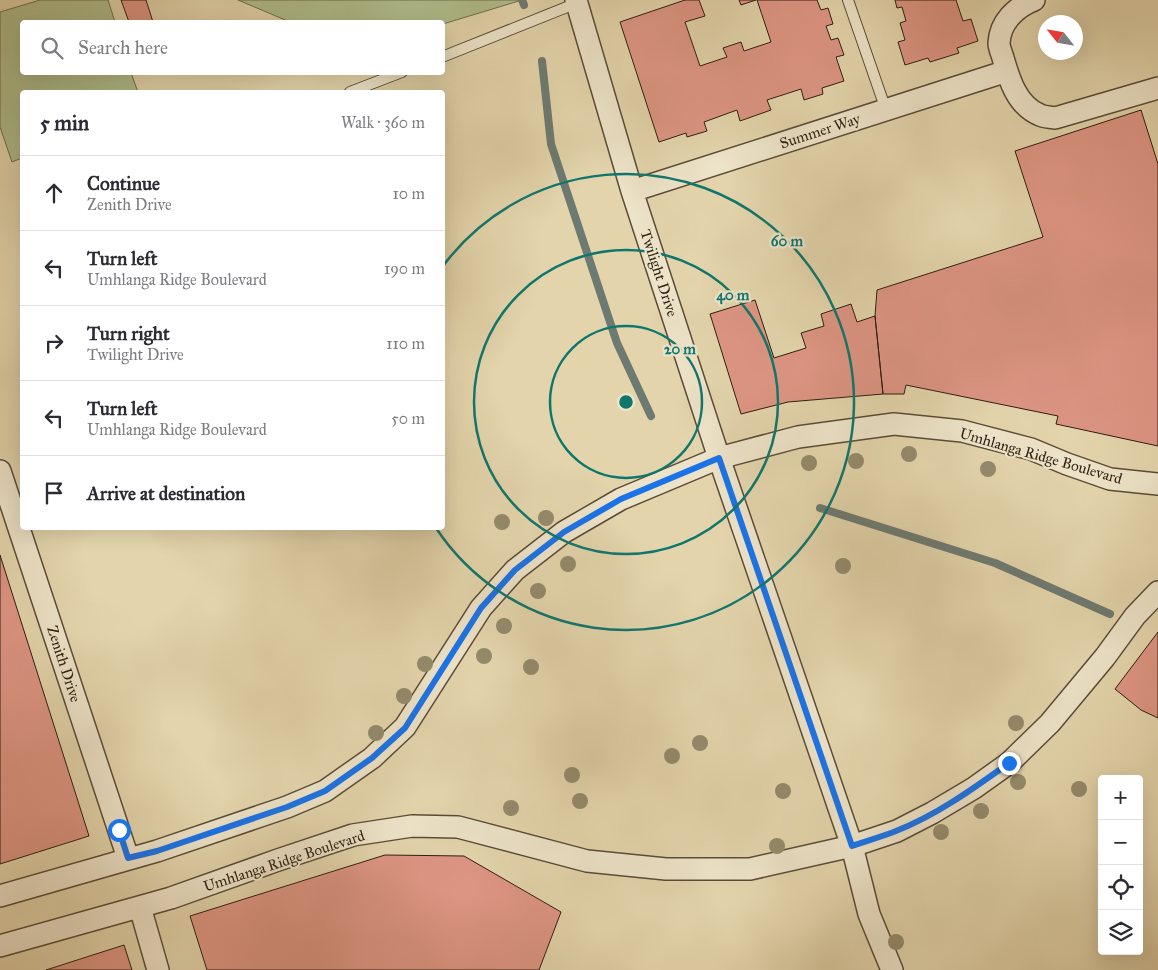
<!DOCTYPE html>
<html lang="en">
<head>
<meta charset="utf-8">
<style>
  :root { --surface:#fff; --page:#f7f7f7; --text:#2b2b33; --muted:#7c7c81; --line:#e1e1e2 }
  body { margin:0; font-family:"IM FELL Great Primer",serif; background:var(--page); color:var(--text) }
  .controls { position:absolute; right:15px; bottom:15px; display:grid; overflow:hidden; border-radius:5px; box-shadow:0 5px 20px #0002 }
  .controls button { width:45px; height:45px; display:grid; place-items:center; padding:0; border:0; border-bottom:1px solid var(--line); background:var(--surface); color:var(--text); font:25px sans-serif }
  .compass { position:absolute; left:1038px; top:15px; width:45px; height:45px; border-radius:50%; background:var(--surface); box-shadow:0 5px 20px #0002; rotate:301deg }
  .stop { position:absolute; width:15px; height:15px; margin:-11px; border:4px solid #1a73e8; border-radius:50%; background:#fff }
  .stop.end { background:#1a73e8; border-color:#fff; box-shadow:0 1px 5px #0008 }
  .list { margin:0; padding:0; list-style:none }
  h2 { display:flex; justify-content:space-between; align-items:center; height:65px; margin:0; padding:0 20px; font-size:21px }
  h2 small { font-size:16px; font-weight:400; color:var(--muted) }
  .list li { display:grid; grid-template-columns:32px 1fr auto; gap:15px; align-items:center; box-sizing:border-box; height:75px; padding:0 20px; border-top:1px solid var(--line) }
  .list b { display:block; font-size:19px; white-space:nowrap }
  .list p { margin:0; font-size:16px; white-space:nowrap; color:var(--muted) }
  .list em { font-size:16px; font-style:normal; color:var(--muted) }
  .icon { flex:none; width:28px; height:28px; fill:none; stroke:currentColor; stroke-width:2; stroke-linecap:round; stroke-linejoin:round }
  .map { position:relative; flex:none; width:1158px; height:970px; overflow:hidden }
  .search { position:absolute; background:var(--surface); box-shadow:0 5px 20px #0002; left:20px; top:20px; width:425px; height:55px; display:flex; align-items:center; gap:12px; box-sizing:border-box; padding:0 18px; border-radius:5px; color:var(--muted); font-size:19px }
  .panel { position:absolute; background:var(--surface); box-shadow:0 5px 20px #0002; left:20px; top:90px; width:425px; height:440px; border-radius:5px }
  .map>svg:first-child { display:block }
  .green { fill:#b0bd8c; stroke:#6e6e4e }
  .lines { fill:none; stroke-linecap:round; stroke-linejoin:round }
  .stream { stroke:#6d7a71; stroke-width:8 }
  .building { fill:#dd9583; stroke:#2d1e11 }
  .lane-casing { stroke:#5a4c38; stroke-width:12 }
  .street-casing { stroke:#5a4c38; stroke-width:24 }
  .lane { stroke:#ede3c8; stroke-width:10 }
  .street { stroke:#ede3c8; stroke-width:21 }
  .tree { fill:#948a6b }
  .route { stroke:#1a73e8; stroke-width:6 }
  .ring { fill:none; stroke:#0f766e; stroke-width:2.5 }
  .labels { text-anchor:middle; stroke-width:4.5; stroke-linejoin:round; paint-order:stroke }
  .street-label { font-size:15px; fill:#2d1e11; stroke:#ede3c8 }
  .centre { fill:#0f766e; stroke:#ede3c8; stroke-width:2.5 }
  .ring-label { font-size:15px; text-anchor:middle; font-weight:bold; fill:#0f766e; stroke:#ede3c8; stroke-width:4.5; stroke-linejoin:round; paint-order:stroke }
</style>
</head>
<body>
<div class="map">
<svg width="1158" height="970" viewBox="0 0 1158 970">
  <rect width="100%" height="100%" fill="#e3d4ab"/>
  <filter id="stains"><feTurbulence type="fractalNoise" baseFrequency=".004" numOctaves="4"/><feColorMatrix values="0 0 0 0 .2 0 0 0 0 .09 0 0 0 0 .02 0 0 0 .5 -.17"/></filter>
  <radialGradient id="worn" r=".72"><stop offset=".6" stop-color="#630" stop-opacity="0"/><stop offset="1" stop-color="#630" stop-opacity=".3"/></radialGradient>
  <path class="green" d="M40,0H108L115,22H22V72L131,73L138,92H22V158L12,162L0,127V12Z
    M238,0H522L443,24L442,22H290Z"/>
  <g class="lines">
    <path class="stream" d="M522,0L524,5
      M542,61L551,144L617,343L651,416
      M820,508L995,563L1110,614"/>
  </g>
  <path class="building" d="M121,0H146L153,22H129Z
    M685,0H699L705,16L685,22L700,66L727,57L723,48L741,42L744,51L771,42L757,0H817L821,10L828,8L833,24L826,26L831,40L838,38L844,55L836,57L844,81L822,88L823,94L804,100L801,89L767,100L771,110L740,121L737,110L704,122L707,131L687,137L686,133L659,142L620,22Z
    M739,0H756L741,5Z
    M895,0H956L963,21L971,19L978,41L957,48L959,53L930,62L928,58L905,65L898,42L905,40L900,23L906,21L902,7L897,8Z
    M1141,110L1158,164V446L1056,424L1058,416L906,385L904,394H883L875,316L877,290L1043,237L1015,151Z
    M755,300L774,358L806,348L801,333L824,326L821,314L851,304L857,322L875,316L883,394L788,402L741,414L710,314Z
    M0,555L89,836L0,864Z
    M1158,632V718L1141,710L1115,689Z
    M385,855L464,856L561,912L539,970H207L190,916Z
    M124,945L132,970H46Z"/>
  <g class="lines">
    <g class="lane-casing">
      <path id="lane" d="M848,0L886,110
        M442,57L577,3
        M350,92L402,72"/>
    </g>
    <g class="street-casing">
      <path id="street" d="M576,0L632,191L719,458L852,846L869,914L892,970
        M1034,0C1016,7 1000,22 999,43C999,48 1002,54 1003,58C1009,79 1017,106 1040,115C1044,117 1050,117 1055,118L1158,88
        M632,191L1007,71
        M0,471L128,858
        M0,896L157,851L287,807L325,791L372,758L405,727L481,608L515,570L564,532L621,499L719,458L798,437L894,424L962,431L1031,449L1067,464L1110,479L1158,484
        M140,907L158,970
        M0,946L171,898L278,860L353,835L412,826L458,827L587,861L666,869H750L852,846L897,831L932,813L974,788L1009,763L1050,723L1105,657L1135,616L1158,592"/>
    </g>
    <use href="#lane" class="lane"/>
    <use href="#street" class="street"/>
  </g>
  <g class="tree">
    <circle cx="909" cy="454" r="8"/>
    <circle cx="856" cy="461" r="8"/>
    <circle cx="809" cy="463" r="8"/>
    <circle cx="988" cy="469" r="8"/>
    <circle cx="546" cy="518" r="8"/>
    <circle cx="502" cy="522" r="8"/>
    <circle cx="568" cy="564" r="8"/>
    <circle cx="843" cy="566" r="8"/>
    <circle cx="538" cy="591" r="8"/>
    <circle cx="504" cy="626" r="8"/>
    <circle cx="484" cy="656" r="8"/>
    <circle cx="425" cy="664" r="8"/>
    <circle cx="531" cy="667" r="8"/>
    <circle cx="404" cy="696" r="8"/>
    <circle cx="1016" cy="723" r="8"/>
    <circle cx="376" cy="733" r="8"/>
    <circle cx="700" cy="743" r="8"/>
    <circle cx="672" cy="756" r="8"/>
    <circle cx="572" cy="775" r="8"/>
    <circle cx="1018" cy="782" r="8"/>
    <circle cx="1079" cy="789" r="8"/>
    <circle cx="783" cy="791" r="8"/>
    <circle cx="580" cy="801" r="8"/>
    <circle cx="511" cy="808" r="8"/>
    <circle cx="981" cy="811" r="8"/>
    <circle cx="941" cy="832" r="8"/>
    <circle cx="777" cy="846" r="8"/>
    <circle cx="896" cy="942" r="8"/>
  </g>
  <g class="lines">
    <path class="route" d="M119,830L128,858L157,851L287,807L325,791L372,758L405,728L481,608L515,570L564,532L621,499L719,458L852,846C866,841 881,837 896,831C937,815 974,788 1009,763"/>
  </g>
  <g class="ring">
    <circle cx="626" cy="402" r="76"/>
    <circle cx="626" cy="402" r="152"/>
    <path d="M443 266A228 228 0 1 1 436 528"/>
  </g>
  <g class="labels">
    <g class="street-label">
      <text transform="translate(820 131) rotate(-18)" y="5">Summer Way</text>
      <text transform="translate(659 273) rotate(72)" y="5">Twilight Drive</text>
      <text transform="translate(1041 456) rotate(16)" y="5">Umhlanga Ridge Boulevard</text>
      <text transform="translate(64 664) rotate(72)" y="5">Zenith Drive</text>
      <text transform="translate(284 861) rotate(-18)" y="5">Umhlanga Ridge Boulevard</text>
    </g>
  </g>
  <circle cx="626" cy="402" r="8" class="centre"/>
  <g class="ring-label">
    <text x="787" y="246">60 m</text>
    <text x="733" y="300">40 m</text>
    <text x="680" y="354">20 m</text>
  </g>
  <rect width="100%" height="100%" filter="url(#stains)"/>
  <rect width="100%" height="100%" fill="url(#worn)"/>
</svg>
<div class="controls">
<button>+</button>
<button>−</button>
<button><svg class="icon" aria-label="locate" viewBox="0 0 24 24"><circle cx="12" cy="12" r="6"/><path d="M12 2v4M12 18v4M2 12h4M18 12h4"/></svg></button>
<button><svg class="icon" aria-label="layers" viewBox="0 0 24 24"><path d="M12 4l9 5-9 5-9-5zM3 14l9 5 9-5"/></svg></button>
</div>
<svg class="compass" viewBox="-18 -18 36 36"><path d="M0-13l5 13h-10z" fill="#e53935"/><path d="M0 13l5-13h-10z" fill="#7c7c81"/></svg>
<div class="stop" style="left:119px;top:830px"></div>
<div class="stop end" style="left:1009px;top:763px"></div>
<div class="search"><svg class="icon" aria-label="search" viewBox="0 0 24 24"><circle cx="10" cy="10" r="6"/><path d="M15 15l6 6"/></svg>Search here</div>
<section class="panel">
<h2>5 min<small>Walk · 360 m</small></h2>
<ul class="list">
<li><svg class="icon" aria-label="ahead" viewBox="0 0 24 24"><path d="M12 20V5M6 11l6-6 6 6"/></svg><div><b>Continue</b><p>Zenith Drive</p></div><em>10 m</em></li>
<li><svg class="icon" aria-label="left" viewBox="0 0 24 24"><path d="M17 20v-9H6M10 6l-5 5 5 5"/></svg><div><b>Turn left</b><p>Umhlanga Ridge Boulevard</p></div><em>190 m</em></li>
<li><svg class="icon" aria-label="right" viewBox="0 0 24 24"><path d="M7 20v-9h11M14 6l5 5-5 5"/></svg><div><b>Turn right</b><p>Twilight Drive</p></div><em>110 m</em></li>
<li><svg class="icon" aria-label="left" viewBox="0 0 24 24"><path d="M17 20v-9H6M10 6l-5 5 5 5"/></svg><div><b>Turn left</b><p>Umhlanga Ridge Boulevard</p></div><em>50 m</em></li>
<li><svg class="icon" aria-label="arrive" viewBox="0 0 24 24"><path d="M6 21V4h12l-3 4 3 4H6"/></svg><div><b>Arrive at destination</b></div></li>
</ul>
</section>
</div>
</body>
</html>
